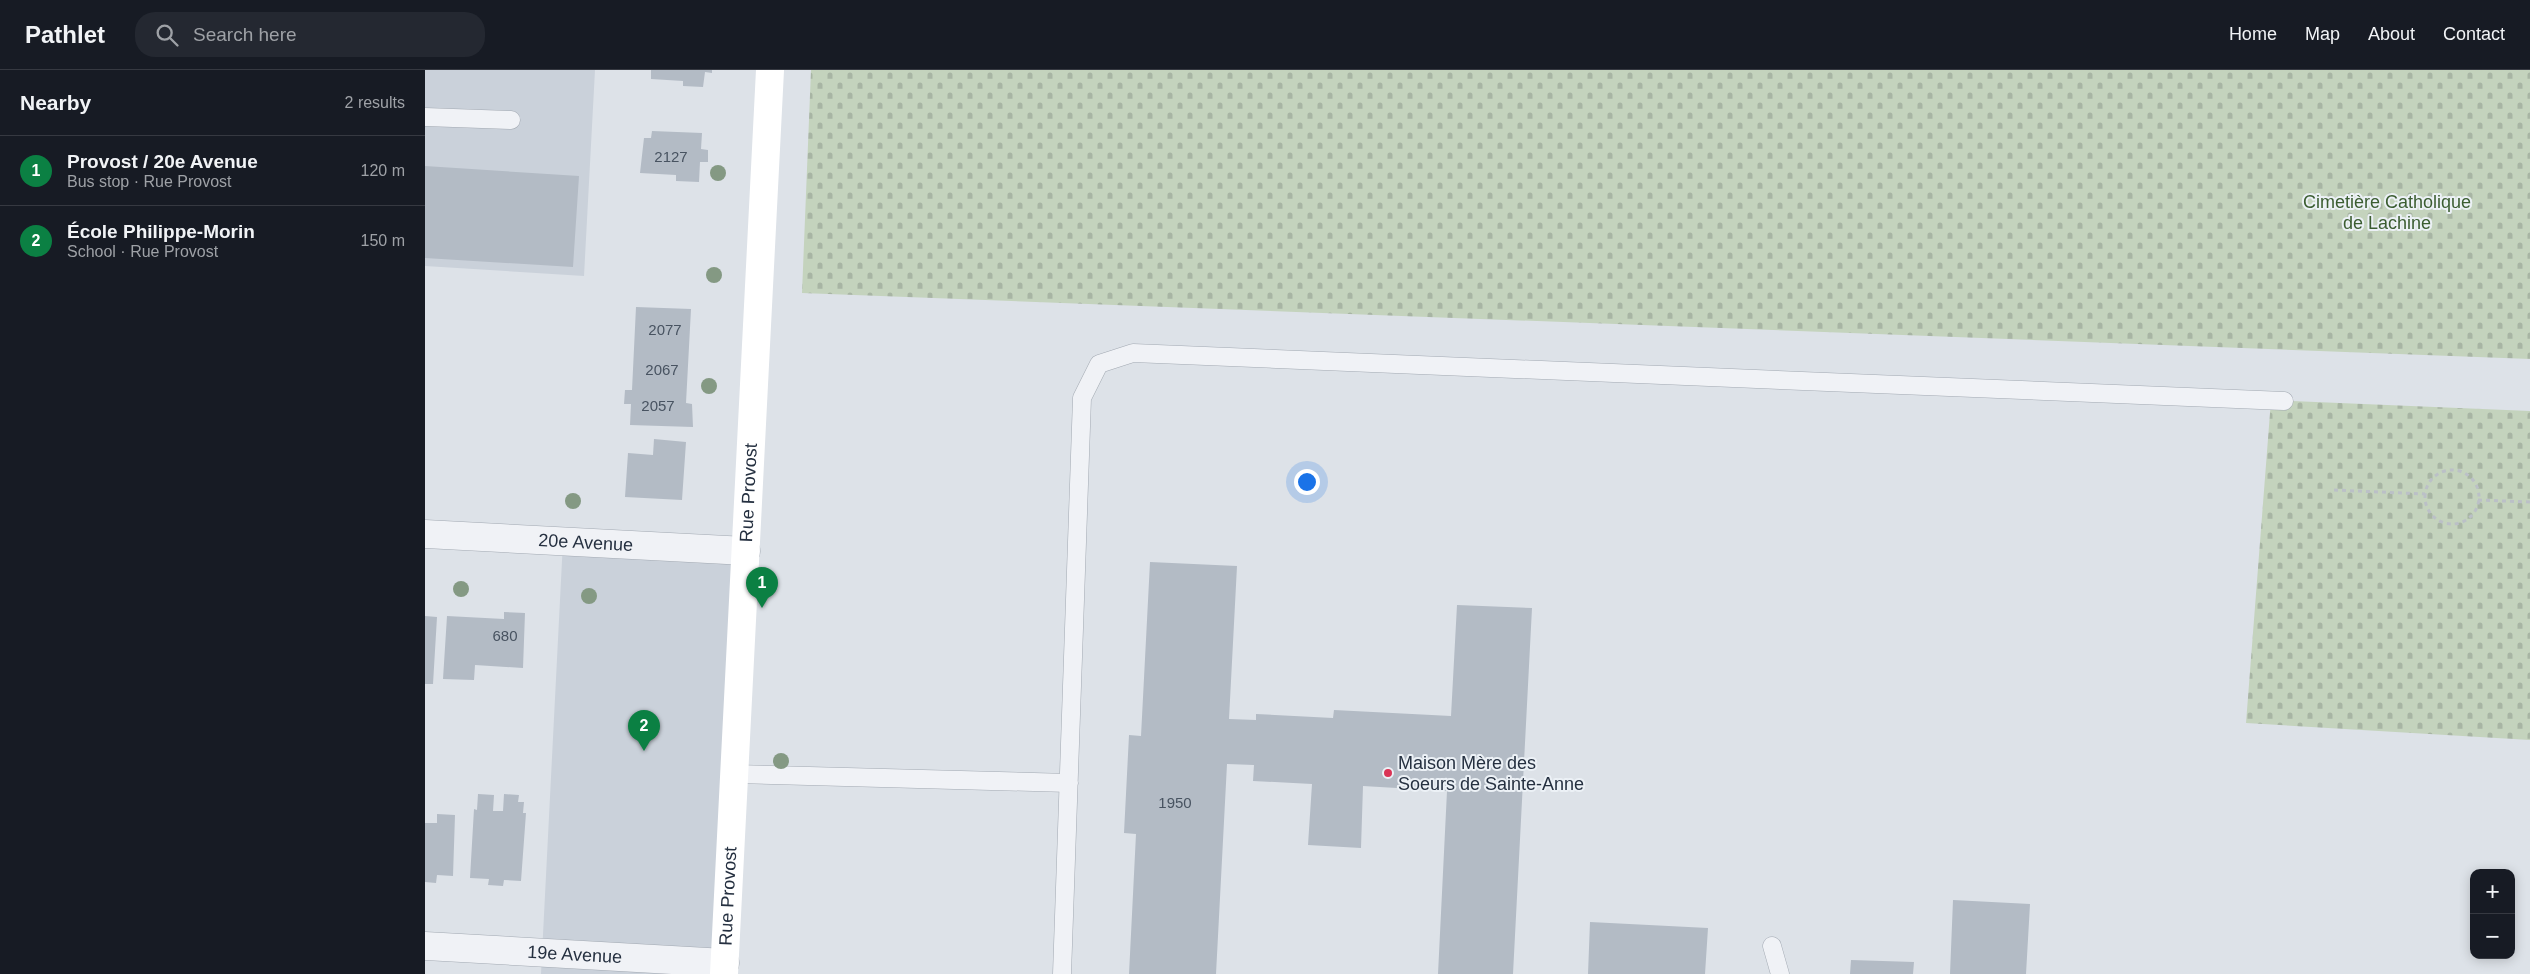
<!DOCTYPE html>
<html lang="en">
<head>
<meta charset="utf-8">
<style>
  :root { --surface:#171b24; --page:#242831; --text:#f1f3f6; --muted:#9ea1a6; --line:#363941; --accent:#0b8043 }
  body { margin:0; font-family:Helvetica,sans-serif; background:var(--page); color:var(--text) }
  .controls { position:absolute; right:15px; bottom:15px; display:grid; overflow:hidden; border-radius:10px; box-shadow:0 2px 12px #0003 }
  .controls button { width:45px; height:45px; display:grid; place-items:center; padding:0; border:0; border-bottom:1px solid var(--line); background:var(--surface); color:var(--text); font:25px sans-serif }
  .you { position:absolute; left:881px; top:411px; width:18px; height:18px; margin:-12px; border:4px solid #fff; border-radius:50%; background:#1a73e8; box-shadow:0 0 0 8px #1a73e833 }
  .badge { display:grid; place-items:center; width:32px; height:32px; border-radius:50%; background:var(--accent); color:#fff; font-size:16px; font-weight:700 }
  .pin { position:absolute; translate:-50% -41px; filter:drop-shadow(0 1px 2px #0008) }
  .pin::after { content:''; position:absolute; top:26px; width:18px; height:15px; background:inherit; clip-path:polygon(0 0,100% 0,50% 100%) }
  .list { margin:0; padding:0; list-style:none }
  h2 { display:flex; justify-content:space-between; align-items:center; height:65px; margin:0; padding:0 20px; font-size:21px }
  h2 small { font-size:16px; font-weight:400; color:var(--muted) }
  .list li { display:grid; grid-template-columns:32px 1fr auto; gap:15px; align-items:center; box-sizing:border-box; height:70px; padding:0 20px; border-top:1px solid var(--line) }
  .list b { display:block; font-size:19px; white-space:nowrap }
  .list p { margin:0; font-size:16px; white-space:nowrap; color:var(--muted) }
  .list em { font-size:16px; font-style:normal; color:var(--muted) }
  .icon { flex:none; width:28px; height:28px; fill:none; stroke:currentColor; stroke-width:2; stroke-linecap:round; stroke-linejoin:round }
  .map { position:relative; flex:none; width:2105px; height:904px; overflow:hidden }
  header { display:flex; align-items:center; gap:30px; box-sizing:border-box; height:70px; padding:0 25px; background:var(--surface); border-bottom:1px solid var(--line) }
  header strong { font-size:24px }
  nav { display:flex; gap:28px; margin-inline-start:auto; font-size:18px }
  .search { width:350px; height:45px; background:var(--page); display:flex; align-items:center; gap:12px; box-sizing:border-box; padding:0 18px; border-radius:20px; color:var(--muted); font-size:19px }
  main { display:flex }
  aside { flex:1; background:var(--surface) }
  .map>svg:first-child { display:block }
  .built { fill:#cad1da }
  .cemetery { fill:url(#cemetery-stones) }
  .building { fill:#b3bbc5 }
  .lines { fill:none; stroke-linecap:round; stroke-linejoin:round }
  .lane-casing { stroke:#a2a9b2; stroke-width:19 }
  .street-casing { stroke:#a2a9b2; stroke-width:29 }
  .path { stroke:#bbc0c7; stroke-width:3; stroke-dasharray:4 4; stroke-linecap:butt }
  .lane { stroke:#f0f2f6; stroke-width:18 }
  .street { stroke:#f0f2f6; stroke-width:28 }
  .secondary { stroke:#fff; stroke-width:28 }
  .tree { fill:#849983 }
  .poi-dot { fill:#da3456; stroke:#ecf1f6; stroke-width:2 }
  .labels { text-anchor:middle; stroke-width:4; stroke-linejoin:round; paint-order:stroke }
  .number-label { font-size:15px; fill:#485361 }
  .park-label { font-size:18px; fill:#3b5d31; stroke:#ecf1f6 }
  .street-label { font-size:18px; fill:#253040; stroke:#ecf1f6 }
  .poi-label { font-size:18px; fill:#253040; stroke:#ecf1f6; text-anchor:start }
</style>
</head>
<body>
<header>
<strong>Pathlet</strong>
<div class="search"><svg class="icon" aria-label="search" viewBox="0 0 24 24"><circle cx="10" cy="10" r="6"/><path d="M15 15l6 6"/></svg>Search here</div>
<nav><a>Home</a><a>Map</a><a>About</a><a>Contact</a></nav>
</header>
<main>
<aside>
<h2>Nearby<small>2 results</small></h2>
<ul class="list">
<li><span class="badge">1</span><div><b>Provost / 20e Avenue</b><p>Bus stop · Rue Provost</p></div><em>120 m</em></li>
<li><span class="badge">2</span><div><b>École Philippe-Morin</b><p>School · Rue Provost</p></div><em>150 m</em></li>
</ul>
</aside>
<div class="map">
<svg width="2105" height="904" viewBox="0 0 2105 904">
  <defs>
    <pattern id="cemetery-stones" width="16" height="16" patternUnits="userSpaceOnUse" patternTransform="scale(1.25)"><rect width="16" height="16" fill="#c4d3bd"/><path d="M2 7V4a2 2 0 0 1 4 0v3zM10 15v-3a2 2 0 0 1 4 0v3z" fill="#a8b5a4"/></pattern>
  </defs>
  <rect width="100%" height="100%" fill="#dde2e8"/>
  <path class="built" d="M0,0H170L159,206L0,196Z
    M138,471L321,481L299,904H116Z"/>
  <path class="cemetery" d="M386,0H2105V289L377,223Z
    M1846,330L2105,341V670L1821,653Z"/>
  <path class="building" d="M226,0H287V3L280,2L278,17L258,16V11L226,9Z
    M227,61L277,63L276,79L283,80V92H275L274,112L251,111V105L215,103L219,68H226Z
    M0,96L154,106L148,197L0,188Z
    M211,237L266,239L261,333L267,334L268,357L205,355L206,334H199L200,320H207Z
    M229,369L261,372L257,430L200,427L203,383L228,385Z
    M725,492L812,496L804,649L831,650V644L908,648L909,640L1026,646L1032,535L1107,538L1088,904H1013L1022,721L938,716L936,778L883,775L887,714L828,711L829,695L802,694L791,904H704L711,764L699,763L704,665L716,666Z
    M79,542L100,543L98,598L50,595L49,610L18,609L22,546L79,549Z
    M0,546L12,547L8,614H0Z
    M53,724L69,725L68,741H78L79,724L94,725L93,732H99L98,743H101L96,811L79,810L78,816L63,815L64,809L45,808L49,739L52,740Z
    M12,744L30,745L28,806L12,805L11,813L0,812V753H12Z
    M1528,830L1605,834L1601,904H1525Z
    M1165,852L1283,858L1280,904H1163Z
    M1426,890L1489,892L1488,904H1425Z"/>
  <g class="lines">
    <g class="lane-casing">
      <path id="lane" d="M0,47L86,50
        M310,704L644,713
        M1347,876L1355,904
        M637,904L657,328L674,294L708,283L1859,331"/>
    </g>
    <g class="street-casing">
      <g id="street">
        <path id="s1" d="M0,464L321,481"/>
        <path id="s2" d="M0,876L300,893"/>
      </g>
    </g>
    <path class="path" d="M2000 427a27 27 0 1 1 54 0a27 27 0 1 1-54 0Z
      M1909,420L2000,424
      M2053,430L2105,432"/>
    <use href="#lane" class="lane"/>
    <use href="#street" class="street"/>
    <path class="secondary" id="s3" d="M299,904L345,0"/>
  </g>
  <g class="tree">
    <circle cx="293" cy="103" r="8"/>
    <circle cx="289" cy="205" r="8"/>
    <circle cx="284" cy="316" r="8"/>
    <circle cx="148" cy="431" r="8"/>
    <circle cx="36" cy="519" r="8"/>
    <circle cx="164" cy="526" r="8"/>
    <circle cx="356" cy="691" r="8"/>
  </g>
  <circle class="poi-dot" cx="963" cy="703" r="5"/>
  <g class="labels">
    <g class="number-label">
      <text x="246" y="92">2127</text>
      <text x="240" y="265">2077</text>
      <text x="237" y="305">2067</text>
      <text x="233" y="341">2057</text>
      <text x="80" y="571">680</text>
      <text x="750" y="738">1950</text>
    </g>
    <g class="park-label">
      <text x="1962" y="138">Cimetière Catholique<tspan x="1962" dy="21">de Lachine</tspan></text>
    </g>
    <g class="street-label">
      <text dy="6" stroke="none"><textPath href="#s3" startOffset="482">Rue Provost</textPath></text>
      <text dy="6" stroke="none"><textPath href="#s1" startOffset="161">20e Avenue</textPath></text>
      <text dy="6" stroke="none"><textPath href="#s3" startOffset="78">Rue Provost</textPath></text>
      <text dy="6" stroke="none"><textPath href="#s2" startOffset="150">19e Avenue</textPath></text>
    </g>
    <g class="poi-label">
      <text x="973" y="699">Maison Mère des<tspan x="973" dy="21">Soeurs de Sainte-Anne</tspan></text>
    </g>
  </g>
</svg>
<div class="controls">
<button>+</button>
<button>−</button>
</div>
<div class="you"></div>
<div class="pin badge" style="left:337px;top:538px">1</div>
<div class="pin badge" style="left:219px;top:681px">2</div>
</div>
</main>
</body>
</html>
